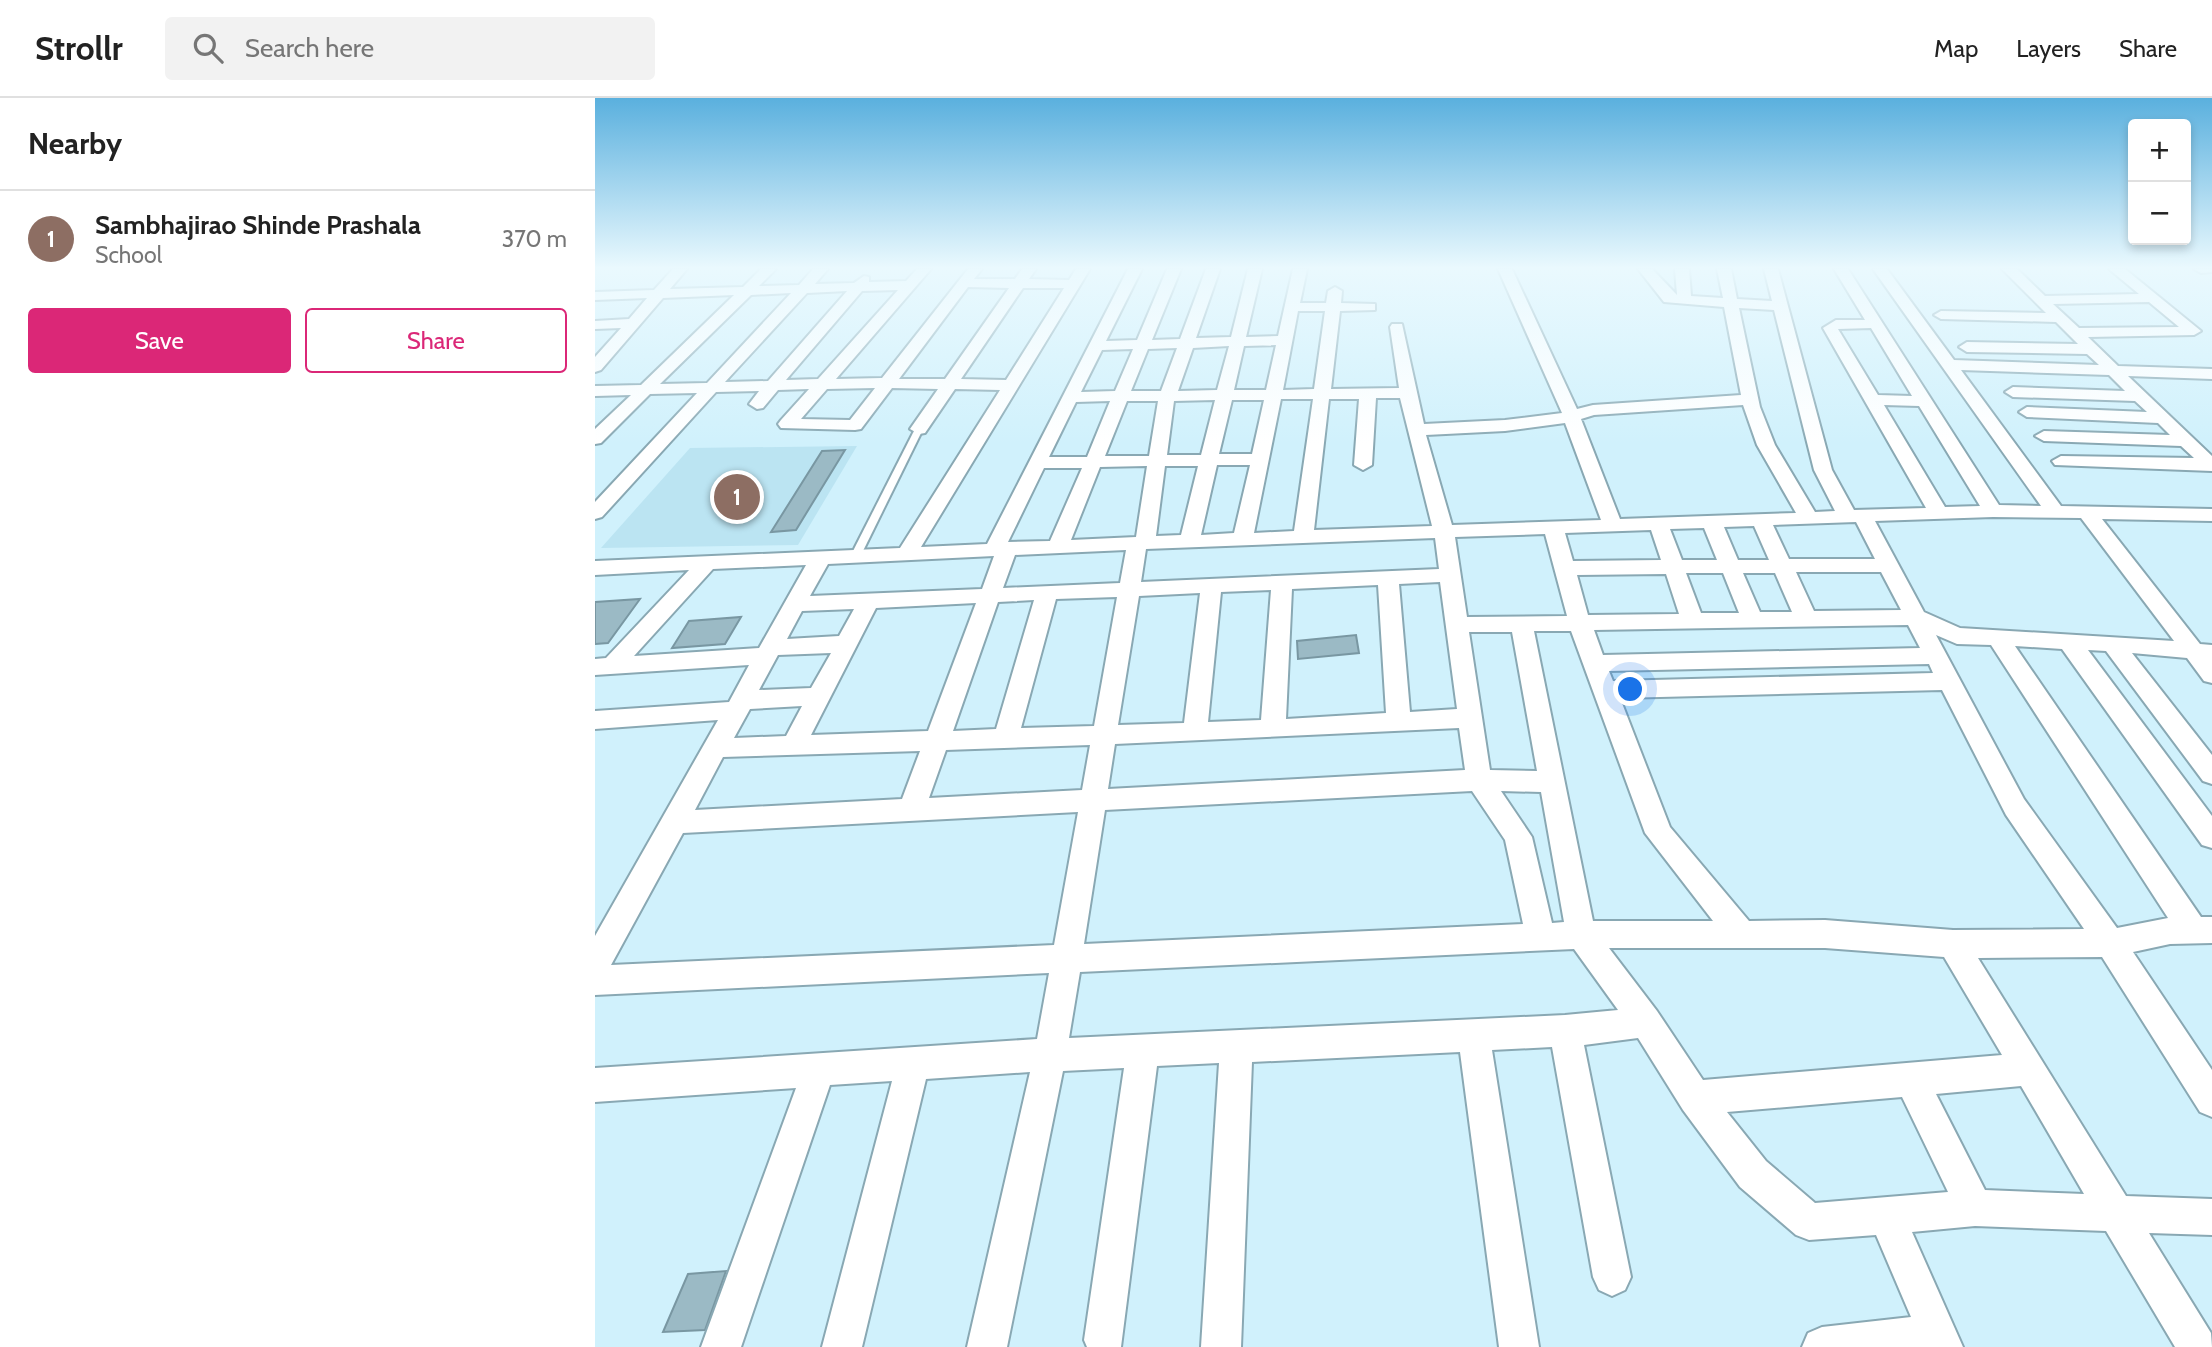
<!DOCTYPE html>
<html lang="en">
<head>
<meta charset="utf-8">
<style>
  :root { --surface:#fff; --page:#f2f2f2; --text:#222; --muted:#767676; --line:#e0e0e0; --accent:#db2777 }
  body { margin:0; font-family:Cabin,sans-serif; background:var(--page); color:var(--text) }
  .controls { position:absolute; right:21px; top:21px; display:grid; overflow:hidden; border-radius:7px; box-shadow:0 4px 10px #0003 }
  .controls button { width:63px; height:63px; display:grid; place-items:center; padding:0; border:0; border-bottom:2px solid var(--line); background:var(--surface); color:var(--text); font:35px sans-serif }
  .you { position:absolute; left:1036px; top:592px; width:24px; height:24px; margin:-18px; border:5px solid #fff; border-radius:50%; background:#1a73e8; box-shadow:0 0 0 10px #1a73e833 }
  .badge { display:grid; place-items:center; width:46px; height:46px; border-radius:50%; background:var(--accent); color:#fff; font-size:23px; font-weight:700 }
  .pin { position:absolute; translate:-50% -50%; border:4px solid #fff; box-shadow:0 2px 7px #0006 }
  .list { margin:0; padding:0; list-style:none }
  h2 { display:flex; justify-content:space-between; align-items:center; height:91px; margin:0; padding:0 28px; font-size:30px }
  h2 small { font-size:23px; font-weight:400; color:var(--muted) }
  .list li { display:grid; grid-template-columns:46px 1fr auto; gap:21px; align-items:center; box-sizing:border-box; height:98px; padding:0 28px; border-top:2px solid var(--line) }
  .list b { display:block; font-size:26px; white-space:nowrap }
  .list p { margin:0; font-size:23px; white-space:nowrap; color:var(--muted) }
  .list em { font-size:23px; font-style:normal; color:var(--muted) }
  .actions { display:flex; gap:14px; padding:21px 28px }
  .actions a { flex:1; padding:16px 0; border:2px solid var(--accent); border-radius:7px; text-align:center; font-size:24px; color:var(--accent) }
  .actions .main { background:var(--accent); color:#fff }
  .icon { flex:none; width:38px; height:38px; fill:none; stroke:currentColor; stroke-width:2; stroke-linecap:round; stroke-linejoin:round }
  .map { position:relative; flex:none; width:1617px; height:1249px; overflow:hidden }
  header { display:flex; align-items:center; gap:42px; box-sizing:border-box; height:98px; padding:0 35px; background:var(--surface); border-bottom:2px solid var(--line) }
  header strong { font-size:33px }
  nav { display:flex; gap:38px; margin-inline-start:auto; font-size:24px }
  .search { width:490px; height:63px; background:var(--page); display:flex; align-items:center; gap:18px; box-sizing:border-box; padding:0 24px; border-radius:7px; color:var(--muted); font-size:26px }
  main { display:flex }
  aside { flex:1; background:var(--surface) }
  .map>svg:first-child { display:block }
  .built { fill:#bbe4f2 }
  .building { fill:#9bbac5; stroke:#7997a2; stroke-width:2 }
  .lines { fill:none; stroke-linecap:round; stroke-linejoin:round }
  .service-casing { stroke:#89a8b3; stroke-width:4 }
  .minor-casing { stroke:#89a8b3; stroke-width:4 }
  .service { fill:#fff; fill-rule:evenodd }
  .minor { fill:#fff; fill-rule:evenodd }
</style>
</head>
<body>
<header>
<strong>Strollr</strong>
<div class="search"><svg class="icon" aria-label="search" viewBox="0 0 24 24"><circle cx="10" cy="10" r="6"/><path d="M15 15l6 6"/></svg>Search here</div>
<nav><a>Map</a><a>Layers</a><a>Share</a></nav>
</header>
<main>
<aside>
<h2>Nearby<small></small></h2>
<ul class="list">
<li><span class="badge" style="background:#8d6e63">1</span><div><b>Sambhajirao Shinde Prashala</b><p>School</p></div><em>370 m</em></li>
</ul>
<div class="actions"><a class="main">Save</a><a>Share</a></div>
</aside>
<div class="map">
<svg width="1617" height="1249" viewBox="0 0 1617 1249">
  <rect width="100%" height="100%" fill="#d0f1fc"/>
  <path class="built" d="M262,348L203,447L6,450L95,350Z"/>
  <path class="building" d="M250,352L201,432L176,434L227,353Z
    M45,501L13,545L0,546V504Z
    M146,519L130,546L77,550L94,523Z
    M761,537L764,555L703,561L702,543Z
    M131,1173L110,1232L68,1234L93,1176Z"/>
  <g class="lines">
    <g class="service-casing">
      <path id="service" d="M324,328L328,331L266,457L261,460L257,459L256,457L320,331Z"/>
    </g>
    <g class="minor-casing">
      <path id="minor" d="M78,171H92L75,191L148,189L166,171H181L164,188L204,187L218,171H233L220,186L259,185L269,178L274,179V184L311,183L322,171H336L241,281L287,280L373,171H387L379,181H420L427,171H441L434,181L474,182L481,171H495L326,449L392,446L533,171H547L511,243L542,242L572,171H586L557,242L585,241L611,171H625L601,240L636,239L653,171H667L651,239L683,238L698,171H712L705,205H731L733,193L740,189L747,193L746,205L780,206V212L745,213L736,291L804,290L795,229L797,226H807L829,326L910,322L967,315L903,171H917L982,311L998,307L1146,297L1129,209L1069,204L1043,171H1057L1082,197L1080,171H1094L1096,198L1128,200L1122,171H1136L1142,201L1177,203L1169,171H1183L1237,372L1259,412L1331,410L1228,230L1241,222H1270L1239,171H1253L1404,407L1446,408L1278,171H1292L1359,262L1504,267L1492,256L1372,254L1364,249L1372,244L1483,246L1461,224L1346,221L1339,217L1346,213L1451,215L1407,171H1422L1450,198L1544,196L1514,171H1530L1606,233L1599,237L1493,239L1523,268L1617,271V281L1533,278L1617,358V373L1460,367L1457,363L1466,358L1599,360L1586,348L1449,343L1440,338L1449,333L1575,337L1563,325L1432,319L1424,314L1432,309L1552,314L1540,303L1418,299L1410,294L1418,289L1530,293L1514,277L1366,272L1466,408L1617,411V423L1507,421L1605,546L1617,547V585L1609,583L1592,560L1537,555L1617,657V686L1608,683L1511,553L1493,552L1617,718V750L1607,747L1467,551L1420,548L1606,819H1617V845L1575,846L1538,854L1617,972V1019L1605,1014L1507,859L1383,860L1531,1098L1617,1101V1137L1554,1135L1616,1235L1617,1249H1580L1511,1133L1380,1128L1317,1134L1368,1249H1207L1213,1235L1227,1229L1316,1219L1281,1137L1214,1142L1201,1137L1145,1089L1088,1012L1043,940L989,947L1036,1179L1030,1192L1017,1198L1004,1192L998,1179L957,949L897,952L944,1249H904L865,954L657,964L646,1249H606L624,965L562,968L526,1249H492L489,1242L529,970L468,973L412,1249H372L435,974L331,981L267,1249H227L297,983L235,987L146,1249H106L201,990L0,1004V970L442,941L454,875L0,897V838L123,622L0,631V613L134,604L154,567L0,577V561L11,560L94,472L0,477V463L305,450L405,292L360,291L330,335L324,336L315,331L343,291L297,290L266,331L260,332L186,330L183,326L186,322L214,291L183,292L168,310L162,311L154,306L164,293L121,294L7,419L0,421V404L102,295L55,296L6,345L0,346V331L36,297L0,298V288L46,287L139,197L68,200L6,272L0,274V259L26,230L0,231V223L34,221L52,200L0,202V194L59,192ZM373,189L414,190L350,281H304ZM428,190H469L411,282L366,281ZM303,192L223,281L191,282L267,193ZM252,193L173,283L130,284L212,195ZM196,195L112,285L65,286L156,197ZM1554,204L1584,229L1484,230L1458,206ZM1144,210L1179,212L1219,372L1240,413L1220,414L1180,347L1165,309ZM703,213H730L719,291L688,292ZM1276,230L1317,298L1283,297L1243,231ZM681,247L671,292H639L649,248ZM634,248L622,292L583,293L598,250ZM582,250L566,293H536L553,251ZM538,251L520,293L486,294L507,252ZM280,290L255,322L206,321L232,291ZM781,300H805L837,428L719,432L734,301H764L759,367L768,372L777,367ZM686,301H718L699,433L659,435ZM620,302L606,357H572L579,303ZM637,302H669L657,356H624ZM515,303L492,359H454L481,304ZM532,303H563L554,358H510ZM1148,307L1162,347L1201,415L1025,421L986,321L999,317ZM1289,307L1324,308L1385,408L1350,409ZM970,325L1006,422L857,427L831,337L910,333ZM622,367H655L639,435L606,437ZM552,368L541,439L476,442L505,369ZM570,368H603L586,437L561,438ZM449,370H487L455,443L413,444ZM1398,419L1486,420L1579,543L1365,530L1329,514L1280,423ZM1261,424L1280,461H1194L1178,427ZM1159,428L1174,462H1143L1129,429ZM1109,430L1122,462H1087L1075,431ZM1056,432L1066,462L978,463L970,435ZM950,436L972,518L872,519L860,439ZM840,440L844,471L546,484L551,451ZM531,452L525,485L408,490L420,457ZM399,458L387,491L215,498L233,466ZM211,467L164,550L39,558L118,471ZM1201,474H1286L1306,512L1219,513ZM1091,475H1128L1144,515H1106ZM1148,475H1180L1197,514H1165ZM1071,476L1084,516L993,517L982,477ZM845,484L862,611L815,614L804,486ZM783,487L791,615L691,621L697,491ZM676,492L666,622L613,624L626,494ZM605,495L589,625L523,627L544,498ZM522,499L499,628L426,630L461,501ZM439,502L401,631L358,633L403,504ZM381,505L333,633L216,637L281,510ZM259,511L244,538L192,541L207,513ZM1313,527L1325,550L1008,557L999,532ZM939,533H976L1050,735L1118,823H998ZM874,534H917L942,673L895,672ZM1341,537L1362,546L1396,547L1573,820L1522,830L1429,701ZM236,555L216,590L164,592L183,557ZM1334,566L1338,575L1018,583L1014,573ZM1347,592L1411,717L1489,831L1358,832L1230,822L1154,823L1075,729L1025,600ZM207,608L191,638L139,640L155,611ZM864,630L870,672L513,691L520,646ZM495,647L487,692L334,700L351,652ZM325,653L307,701L100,712L128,659ZM877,693L910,742L928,826L489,846L510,712ZM906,693L946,694L969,824L957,825L937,739ZM483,714L459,847L16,867L88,735ZM1014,850H1230L1349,859L1407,957L1108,982L1062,913ZM979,851L1023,912L970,917L474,940L485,874ZM1426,988L1489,1096L1390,1092L1341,996ZM1307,999L1353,1094L1220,1105L1171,1063L1132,1014Z
        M1599,171H1617V174L1606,175Z"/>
    </g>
    <use href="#service" class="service"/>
    <use href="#minor" class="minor"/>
  </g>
  <linearGradient id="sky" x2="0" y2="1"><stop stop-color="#5ab0de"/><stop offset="0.49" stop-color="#eaf9fe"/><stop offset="1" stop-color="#eaf9fe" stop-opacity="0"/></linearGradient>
  <rect width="1617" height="346" fill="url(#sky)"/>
</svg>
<div class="controls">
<button>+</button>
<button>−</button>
</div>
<div class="you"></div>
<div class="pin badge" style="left:142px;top:399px;background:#8d6e63">1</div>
</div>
</main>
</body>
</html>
